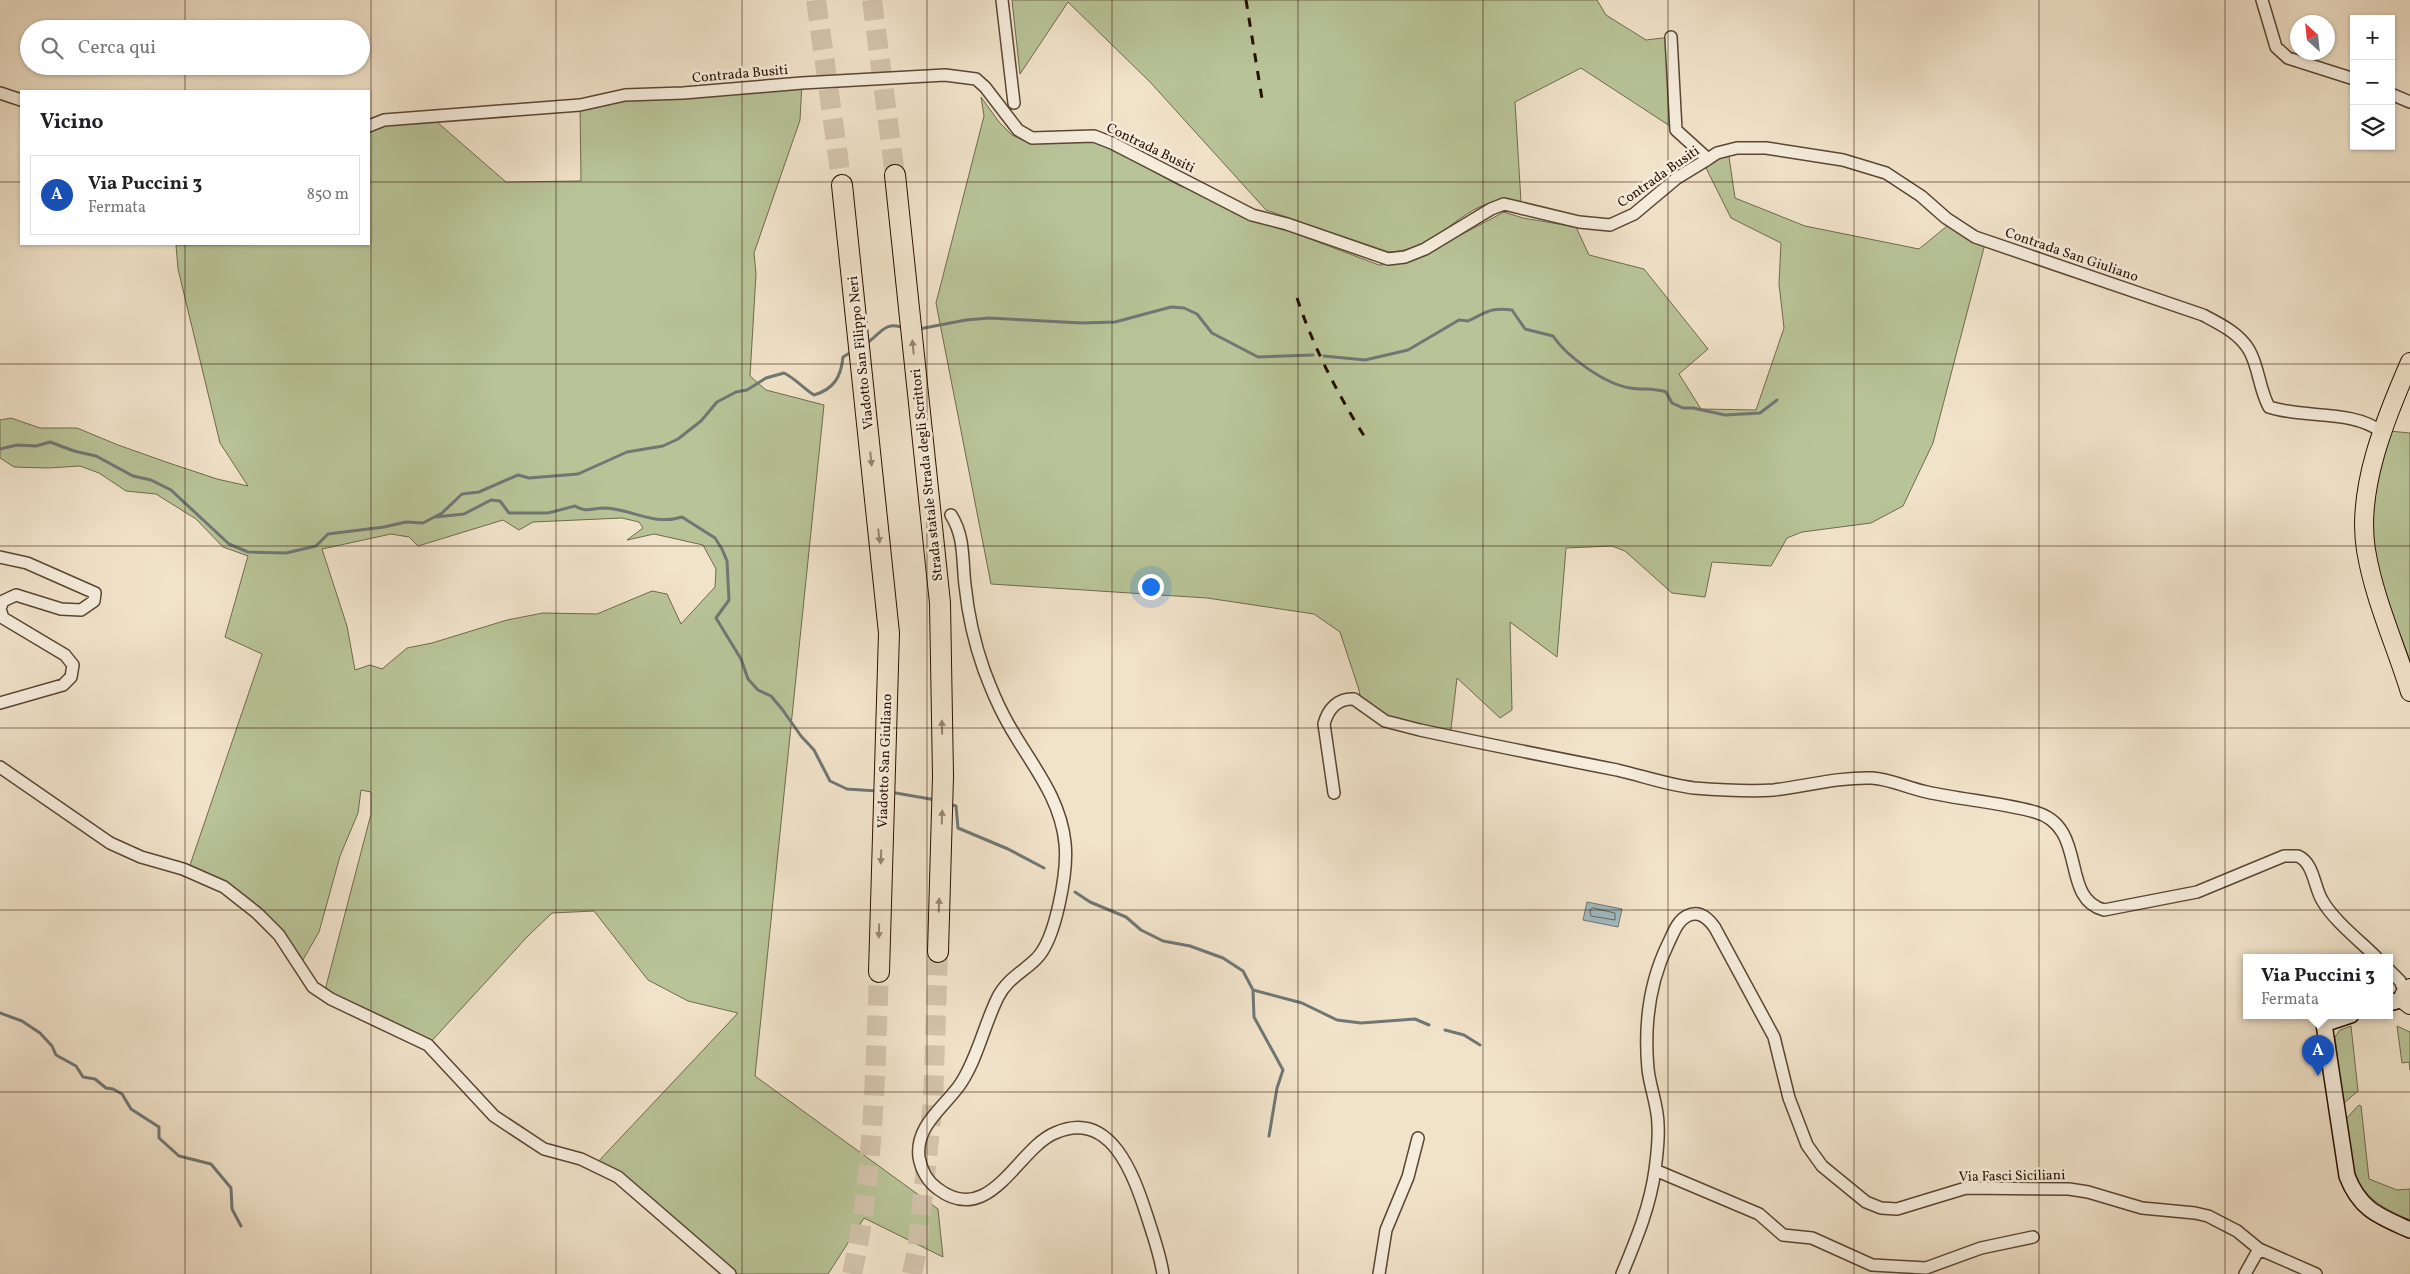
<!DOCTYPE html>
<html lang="it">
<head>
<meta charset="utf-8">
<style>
  :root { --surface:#fff; --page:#f2f2f2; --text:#202124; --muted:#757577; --line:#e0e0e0; --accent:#d93025 }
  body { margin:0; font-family:Vollkorn,serif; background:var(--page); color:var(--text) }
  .controls { position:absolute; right:15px; top:15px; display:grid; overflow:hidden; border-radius:0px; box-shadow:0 1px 4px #0004 }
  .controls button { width:45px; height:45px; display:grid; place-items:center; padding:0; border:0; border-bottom:1px solid var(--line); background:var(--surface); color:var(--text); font:25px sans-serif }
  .compass { position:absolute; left:2290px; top:15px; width:45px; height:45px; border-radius:50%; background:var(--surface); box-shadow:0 1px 4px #0004; rotate:333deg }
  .you { position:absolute; left:1150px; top:586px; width:18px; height:18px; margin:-12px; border:4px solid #fff; border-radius:50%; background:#1a73e8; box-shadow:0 0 0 8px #1a73e833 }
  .badge { display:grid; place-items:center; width:32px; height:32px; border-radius:50%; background:var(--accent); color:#fff; font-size:16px; font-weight:700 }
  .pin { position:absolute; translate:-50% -41px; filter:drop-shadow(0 1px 2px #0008) }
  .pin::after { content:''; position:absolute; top:26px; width:18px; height:15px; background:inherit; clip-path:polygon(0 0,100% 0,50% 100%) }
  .popup { position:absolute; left:2243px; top:954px; width:150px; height:65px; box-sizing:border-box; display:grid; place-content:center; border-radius:0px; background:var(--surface); filter:drop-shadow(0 1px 4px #0005); font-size:16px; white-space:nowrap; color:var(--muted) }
  .popup b { font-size:19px; color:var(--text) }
  .popup::after { content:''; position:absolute; left:50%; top:100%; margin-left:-10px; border:10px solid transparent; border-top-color:var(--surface) }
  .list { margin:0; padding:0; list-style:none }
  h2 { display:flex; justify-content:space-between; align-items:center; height:65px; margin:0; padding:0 20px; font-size:21px }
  h2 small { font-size:16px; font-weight:400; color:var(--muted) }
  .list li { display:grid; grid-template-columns:32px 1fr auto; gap:15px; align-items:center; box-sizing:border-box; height:80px; margin:0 10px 10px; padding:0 10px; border:1px solid var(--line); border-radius:0px }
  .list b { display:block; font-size:19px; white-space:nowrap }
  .list p { margin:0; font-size:16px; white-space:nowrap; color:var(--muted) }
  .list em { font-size:16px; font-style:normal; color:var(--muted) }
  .icon { flex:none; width:28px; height:28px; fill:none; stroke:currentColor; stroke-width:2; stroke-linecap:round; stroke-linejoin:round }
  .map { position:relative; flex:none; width:2410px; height:1274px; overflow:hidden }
  .search { position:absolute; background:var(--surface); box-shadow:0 1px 4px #0004; left:20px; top:20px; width:350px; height:55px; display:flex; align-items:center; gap:12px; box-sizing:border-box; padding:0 18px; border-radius:28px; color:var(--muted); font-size:19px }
  .panel { position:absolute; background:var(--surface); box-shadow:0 1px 4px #0004; left:20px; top:90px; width:350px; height:155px; border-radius:0px }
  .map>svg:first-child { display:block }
  .green { fill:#b8c498; stroke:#706a4c; fill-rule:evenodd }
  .water { fill:#a0bbc2; stroke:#707774 }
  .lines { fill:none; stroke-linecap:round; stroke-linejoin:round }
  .shore { stroke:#646661; stroke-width:1 }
  .stream { stroke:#707774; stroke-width:3 }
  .highway-tunnel { stroke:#d3c4ac; stroke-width:20; stroke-dasharray:20 10; stroke-linecap:butt }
  .street-casing { stroke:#5a4632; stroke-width:14 }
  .secondary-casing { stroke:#281100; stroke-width:18 }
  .primary-casing { stroke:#281100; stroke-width:20 }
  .highway-casing { stroke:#281100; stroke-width:22 }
  .street { stroke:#f6eddd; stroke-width:11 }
  .secondary { stroke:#f6eddd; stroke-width:15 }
  .primary { stroke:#f1e3ca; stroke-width:18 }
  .highway { stroke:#f1e3ca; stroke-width:20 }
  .rail { stroke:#281100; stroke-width:3; stroke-dasharray:9 9; stroke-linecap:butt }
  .oneway { fill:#97846f }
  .grid { fill:none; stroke:#281100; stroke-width:1; stroke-opacity:0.55 }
  .labels { text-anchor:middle; stroke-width:5; stroke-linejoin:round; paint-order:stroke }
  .street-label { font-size:14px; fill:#281100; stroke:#f6eddd }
</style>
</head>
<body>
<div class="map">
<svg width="2410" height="1274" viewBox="0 0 2410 1274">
  <rect width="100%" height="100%" fill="#f1e3ca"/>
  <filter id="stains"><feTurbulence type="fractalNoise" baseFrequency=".004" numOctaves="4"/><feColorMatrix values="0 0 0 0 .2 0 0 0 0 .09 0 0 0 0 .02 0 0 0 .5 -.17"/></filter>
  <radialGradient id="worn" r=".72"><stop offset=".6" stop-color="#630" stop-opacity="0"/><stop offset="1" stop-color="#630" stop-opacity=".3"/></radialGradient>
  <path class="green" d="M1012,0H1597L1606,15L1646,40L1671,37L1676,130L1581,68L1515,102L1521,202C1512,202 1502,200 1493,202C1453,213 1437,250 1389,252L1266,210L1150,82L1068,2L1020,74Z
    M802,83L800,120L754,253L756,274L750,376L766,390L824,405L755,1076L938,1209L943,1257L864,1218L828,1274H730L661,1213L594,1166L738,1013L688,1001L648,980L594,911L552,913L527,937L428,1045L324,994L371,814V792L361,790L358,813L340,856L319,932L300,965L257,913L188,871L262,654L225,637L248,556L223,547L196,519L156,494L126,491L99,473L80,466L48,468L14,467L0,458V420L11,418L40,428H77L118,445L169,463L217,479L248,486L220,443L178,269L176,245L369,244V126L430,116L506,182L581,181L580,105ZM622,518L639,522L643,528L627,540L654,534L703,545L716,569L715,587L681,624L667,594L652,591L597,614L543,613L507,620L432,643L407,648L382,669L370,665L355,670L347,626L322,549L391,534L409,537L418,546L503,520L519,530L533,522Z
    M981,97L999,122L1012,135L1027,142H1096L1112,149L1180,186L1199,192L1242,217L1294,233L1379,265L1400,263L1415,259L1504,212L1523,218L1576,227L1589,255L1644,269L1708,349L1679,374L1701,409L1756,410L1784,328L1779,284L1781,243L1731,218L1703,162L1728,150L1735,198L1805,226L1919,249L1952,222L1986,240L1933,443L1903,506L1871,523L1802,532L1787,538L1771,566L1712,562L1705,597L1672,593L1625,551L1612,546L1566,548L1557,657L1510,622L1512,710L1500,718L1457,678L1450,737L1420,730L1362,705L1359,690L1340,632L1314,614L1207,598L991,584L936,303L984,116Z
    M2389,431L2410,433V661C2391,609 2366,555 2372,498C2375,476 2383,453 2389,431Z
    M2351,1026L2358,1091L2343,1104L2335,1037L2340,1030Z
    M2397,1026L2410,1032V1070L2409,1062L2402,1063Z
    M2359,1105L2361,1106L2369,1179L2397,1190L2410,1189V1220C2352,1196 2355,1178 2344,1121Z"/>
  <path class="water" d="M1587,902L1622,909L1618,927L1583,920Z"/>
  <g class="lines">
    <path class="shore" d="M1593,908L1615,913V920L1591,916L1590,910Z"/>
    <path class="stream" d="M919,329L966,320L989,318L1082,323L1115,322L1171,307L1184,308L1197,314L1212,333L1258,357L1313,355
      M867,343C880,334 886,320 903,328
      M1324,356L1365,360L1408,350L1459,320L1468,321C1487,312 1491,307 1512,310L1525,329L1553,336C1567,357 1605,384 1630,388C1642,390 1654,388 1666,392L1672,403L1683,408H1693L1725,415L1760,413L1777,400
      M0,449L17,445L36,446L50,442L74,451L96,456L133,476L151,480L171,490L229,544L248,552L286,553L316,546L328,534L384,527L406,522L423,523L442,513L462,494L479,492L518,475L529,478L578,474L627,452L663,446L678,439L701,421L717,402L736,392L747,390L766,378L784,373C796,379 803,388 814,395C834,389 841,377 843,357L853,351
      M436,517L464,514L491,500L500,501L509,513H548L575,506C586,513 592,508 605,508C632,509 653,526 682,517L715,538L722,549L727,561L729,600L716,618L741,659L748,679L758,690L771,696L782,709L801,736L814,750L830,781L847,789L877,791
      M890,792L936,800
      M949,804L956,806L958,828L1008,849L1044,868
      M1075,892L1090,902L1126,917L1141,930L1163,941L1190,946L1223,958L1243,971L1253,990L1302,1003L1337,1020L1361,1023L1415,1019L1429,1025
      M1253,991L1254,1017L1283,1070L1277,1088L1269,1136
      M0,1013L22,1021L40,1033L52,1046L56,1055L76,1066L83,1077L95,1079L106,1088L113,1089L122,1094L131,1109L159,1127V1138L179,1156L211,1164L231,1188L232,1209L241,1226
      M1445,1030L1464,1035L1480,1045"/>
    <path class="highway-tunnel" d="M816,0L842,185
      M872,0L895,175
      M852,1274C874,1175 875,1073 879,972
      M912,1274L917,1250L933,1102L938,952"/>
    <g class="street-casing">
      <path id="street" d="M1002,0L1014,103
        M2262,0L2276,47L2288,58L2354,79
        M1671,37L1676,130L1708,159
        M0,93L21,100
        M2391,94L2410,102
        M369,126L384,120L580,105L625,95L683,93L802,83L945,75L976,79L985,87L1018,130L1032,138L1094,136L1112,143L1252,215L1287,224L1388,259L1405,257L1425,249L1491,209L1504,204L1579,222L1610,225L1634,214L1677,178L1708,159L1717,153L1737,148H1766L1843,160L1886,173L1921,196L1946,218L1975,237L2203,315C2220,324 2239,333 2249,350C2259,367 2259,389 2269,407C2305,419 2351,409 2382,432
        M951,515C965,537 962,560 965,585C968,614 974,642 984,670C990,686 996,701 1004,716C1026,759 1060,793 1065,843C1068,870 1056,940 1036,959C1023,972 1007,979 998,997C984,1025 978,1057 961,1083C946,1106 915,1125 919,1157C921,1170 928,1182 938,1189C990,1228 1018,1148 1055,1133C1111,1108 1134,1176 1147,1216C1153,1235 1160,1254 1163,1274
        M0,557L27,563L95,593L94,601L81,610L61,609L16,595L3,601L0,609L3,618L65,655L73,665L71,677L63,685L0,703
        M0,767L110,843L141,857L183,869L224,887L257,913L279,935L313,987L331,999L428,1045L494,1116L544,1149L581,1159L618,1177L730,1274
        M1334,793L1324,724C1328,709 1338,698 1354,699L1385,721L1420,730C1485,744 1551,757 1617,770C1643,776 1668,785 1694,788C1720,790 1748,792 1774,790C1806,786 1839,777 1872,778C1890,779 1908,788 1927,792C1962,800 1999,802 2035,812C2089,827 2059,898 2104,910L2197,892L2284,856H2298C2314,863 2314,887 2322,900C2333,920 2360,941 2376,957
        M2389,970L2400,981L2405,992
        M1655,1170L1759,1214L1783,1235L1812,1238L1872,1265L1926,1268L1981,1248L2033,1237
        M1379,1274L1386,1230L1408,1177L1418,1138
        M1622,1274C1636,1240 1650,1207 1655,1170C1657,1155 1659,1140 1658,1125C1658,1106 1650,1088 1648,1069C1644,1025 1649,983 1668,944C1673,934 1677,921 1687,916C1699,910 1708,918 1715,928L1774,1037L1789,1098L1807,1145L1822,1166L1866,1202L1881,1208L1897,1209L1966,1188L2069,1189L2088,1192L2142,1208L2195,1213L2208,1216L2237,1231L2259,1249L2316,1274
        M2245,1274L2259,1249"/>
    </g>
    <g class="secondary-casing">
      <path id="secondary" d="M2389,1003L2404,999
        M2351,1015L2324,1024L2347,1176C2360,1210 2379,1216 2410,1230"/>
    </g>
    <g class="primary-casing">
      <path id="primary" d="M2410,362C2386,417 2356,489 2366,550C2374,599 2396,646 2410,692
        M2410,988L2404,995L2405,1001L2410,1005"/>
    </g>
    <g class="highway-casing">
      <path id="highway" d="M895,175L940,603L943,776L938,952
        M842,185L889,633L879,972"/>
    </g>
    <use href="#street" class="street"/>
    <use href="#secondary" class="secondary"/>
    <use href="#primary" class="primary"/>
    <use href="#highway" class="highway"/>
    <path class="rail" d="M1246,0L1263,105
      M1297,298C1314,349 1339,397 1368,442"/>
  </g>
  <defs><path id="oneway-solid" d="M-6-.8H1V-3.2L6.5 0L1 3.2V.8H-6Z" transform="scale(1.25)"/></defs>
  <g class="oneway">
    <use href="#oneway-solid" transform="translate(913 347) rotate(-96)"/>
    <use href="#oneway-solid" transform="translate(871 459) rotate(84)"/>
    <use href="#oneway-solid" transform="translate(879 536) rotate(84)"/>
    <use href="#oneway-solid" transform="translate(942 727) rotate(-91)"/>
    <use href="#oneway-solid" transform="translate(942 817) rotate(-88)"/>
    <use href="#oneway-solid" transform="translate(881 857) rotate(92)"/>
    <use href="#oneway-solid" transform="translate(939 905) rotate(-88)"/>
    <use href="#oneway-solid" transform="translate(879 931) rotate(91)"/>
  </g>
  <path class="grid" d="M185,0V29M371,0V1274M556,0V1274M742,0V1274M927,0V1274M1112,0V1274M1298,0V1274M1483,0V1274M1668,0V1274M1854,0V1274M2039,0V1274M2225,0V1274M185,66V91M0,182H21M369,182H2410M185,244V1274M0,364H2410M0,546H2410M0,728H2410M0,910H2410M0,1092H2410"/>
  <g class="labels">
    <g class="street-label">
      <text transform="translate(740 73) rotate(-5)" y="5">Contrada Busiti</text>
      <text transform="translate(1151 147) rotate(26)" y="5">Contrada Busiti</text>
      <text transform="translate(1658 176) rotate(-35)" y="5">Contrada Busiti</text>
      <text transform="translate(2072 254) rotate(19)" y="5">Contrada San Giuliano</text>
      <text transform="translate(860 353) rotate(-96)" y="5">Viadotto San Filippo Neri</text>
      <text transform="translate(926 475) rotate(-96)" y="5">Strada statale Strada degli Scrittori</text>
      <text transform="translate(884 761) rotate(-88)" y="5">Viadotto San Giuliano</text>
      <text transform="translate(2012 1175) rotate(-1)" y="5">Via Fasci Siciliani</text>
    </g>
  </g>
  <rect width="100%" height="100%" filter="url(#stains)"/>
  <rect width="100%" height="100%" fill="url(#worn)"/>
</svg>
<div class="controls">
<button>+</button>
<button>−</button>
<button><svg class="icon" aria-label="layers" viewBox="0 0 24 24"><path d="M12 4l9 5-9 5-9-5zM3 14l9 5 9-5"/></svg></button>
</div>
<svg class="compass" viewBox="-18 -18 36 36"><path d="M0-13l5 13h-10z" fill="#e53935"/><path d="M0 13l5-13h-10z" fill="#757577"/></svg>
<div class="you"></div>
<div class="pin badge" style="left:2318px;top:1076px;background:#1a4fb4">A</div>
<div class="popup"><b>Via Puccini 3</b>Fermata</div>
<div class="search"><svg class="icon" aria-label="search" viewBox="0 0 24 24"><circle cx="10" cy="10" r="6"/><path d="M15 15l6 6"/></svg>Cerca qui</div>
<section class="panel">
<h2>Vicino<small></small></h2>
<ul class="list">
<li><span class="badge" style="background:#1a4fb4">A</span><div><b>Via Puccini 3</b><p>Fermata</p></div><em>850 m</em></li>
</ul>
</section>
</div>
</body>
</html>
